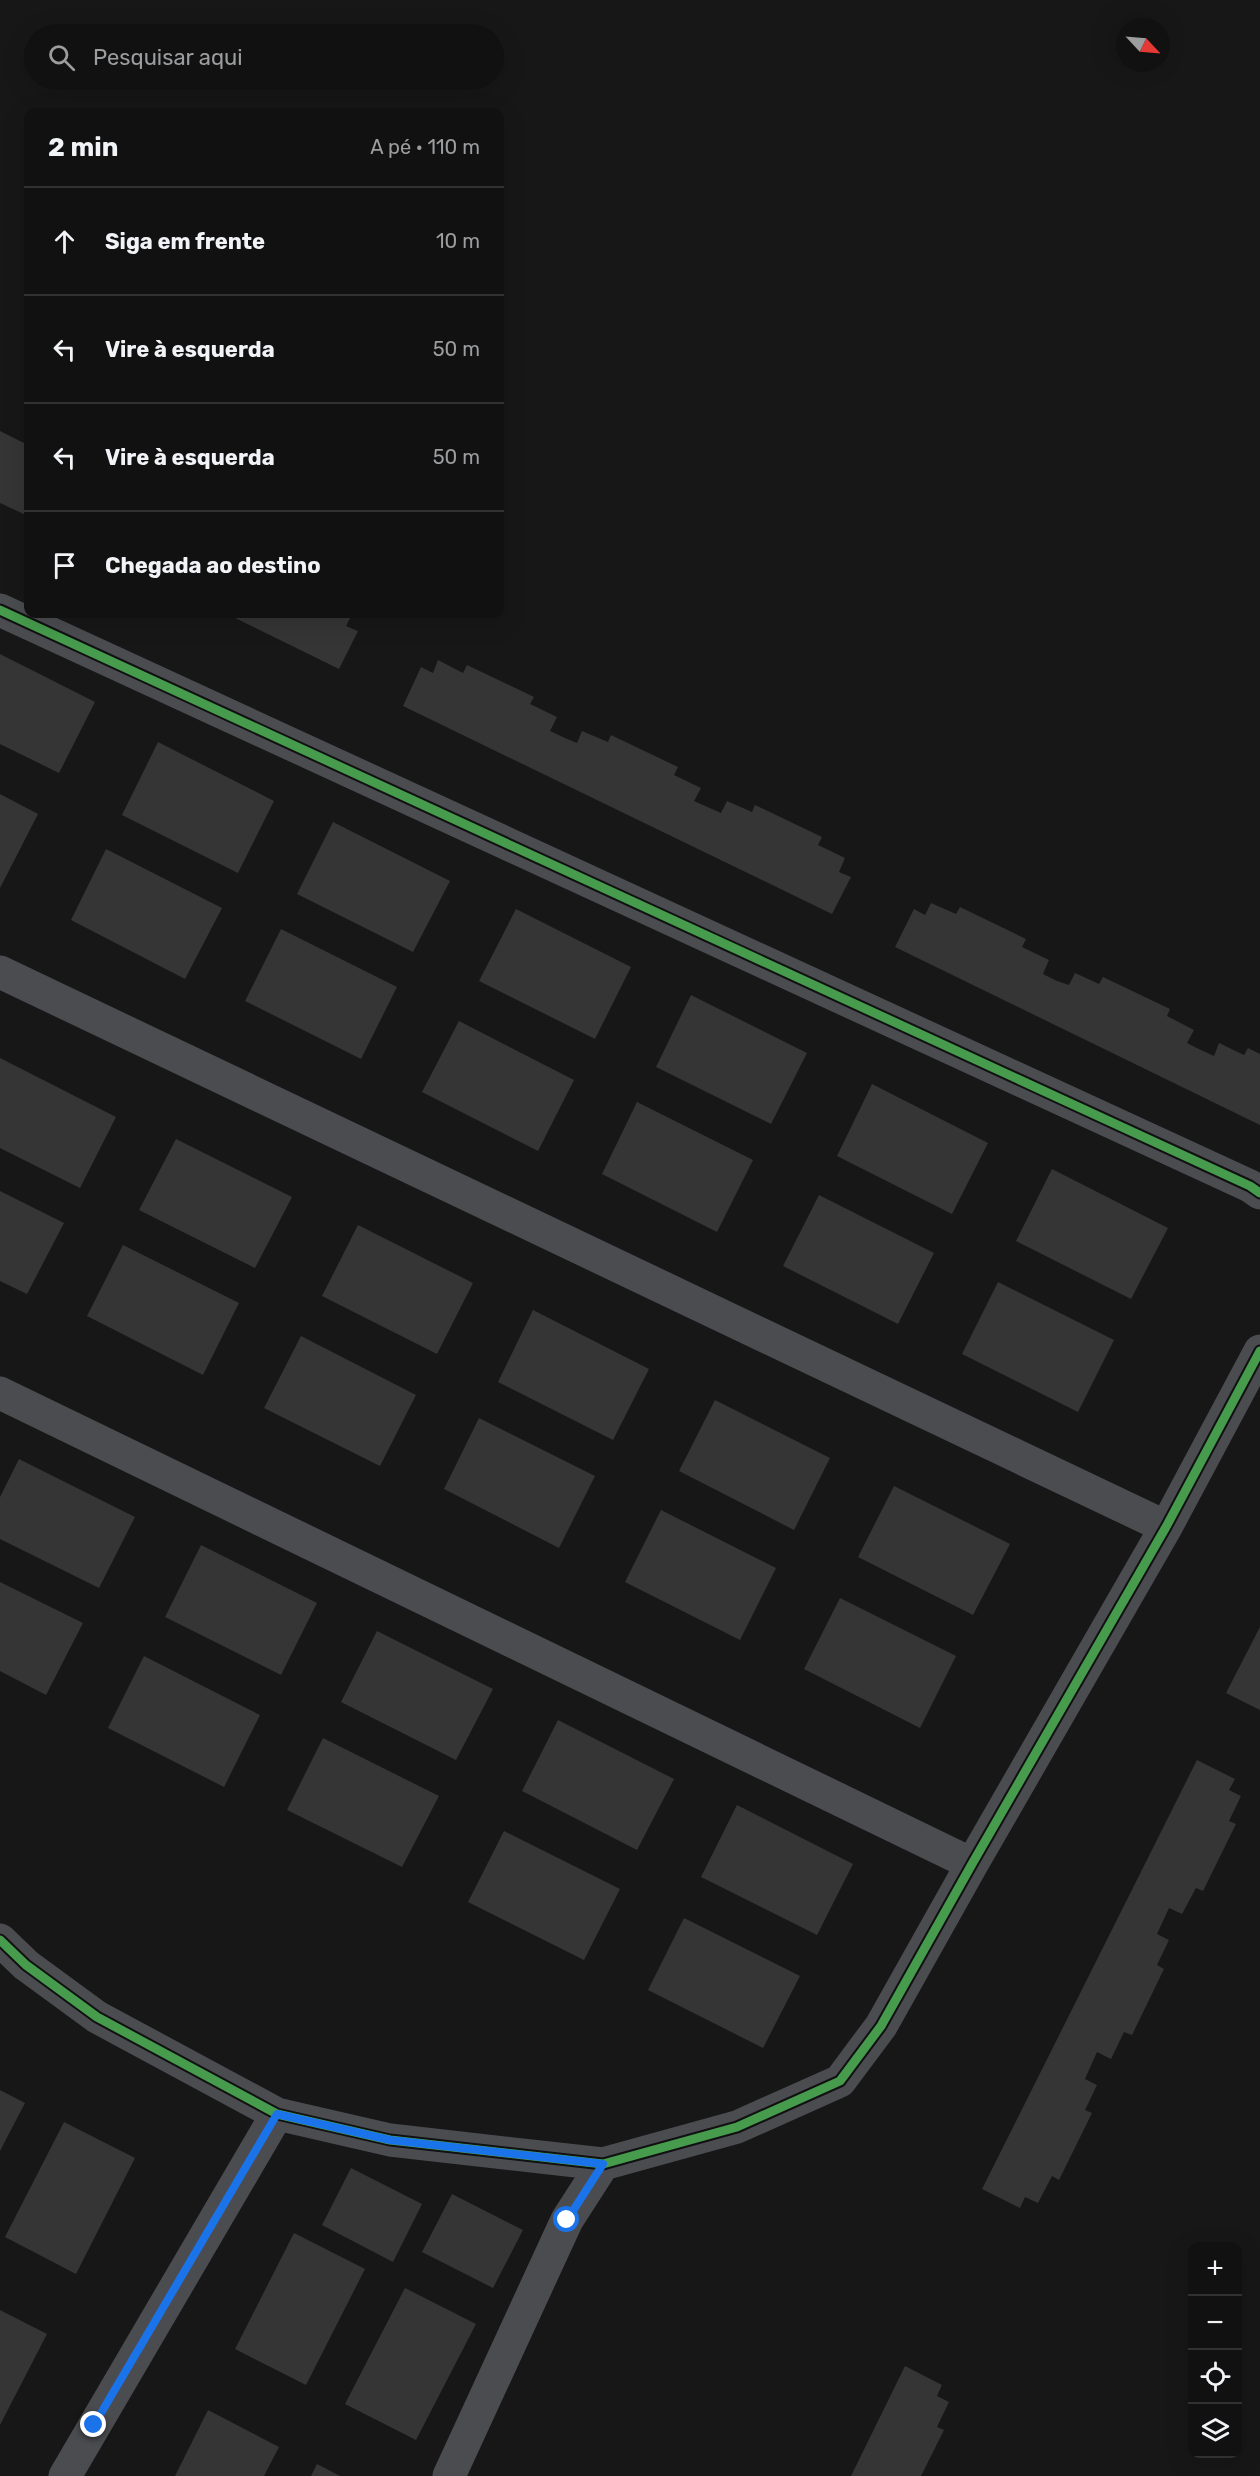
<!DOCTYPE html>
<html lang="pt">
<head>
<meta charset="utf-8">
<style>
  :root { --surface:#111; --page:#1a1a1a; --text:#f1f3f6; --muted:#9c9d9f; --line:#303131 }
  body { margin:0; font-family:Rubik,sans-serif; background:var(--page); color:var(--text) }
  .controls { position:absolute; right:18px; bottom:18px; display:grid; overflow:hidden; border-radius:12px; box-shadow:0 6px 24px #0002 }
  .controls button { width:54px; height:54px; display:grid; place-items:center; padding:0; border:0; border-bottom:2px solid var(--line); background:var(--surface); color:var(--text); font:30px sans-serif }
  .compass { position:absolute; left:1116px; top:18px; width:54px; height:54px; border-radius:50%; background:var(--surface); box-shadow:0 6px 24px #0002; rotate:116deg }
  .stop { position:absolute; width:18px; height:18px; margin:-14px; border:4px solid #1a73e8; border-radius:50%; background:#fff }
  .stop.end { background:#1a73e8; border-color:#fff; box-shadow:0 2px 6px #0008 }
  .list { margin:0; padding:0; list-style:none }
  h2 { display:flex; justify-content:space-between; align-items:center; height:78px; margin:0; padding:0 24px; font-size:26px }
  h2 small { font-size:20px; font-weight:400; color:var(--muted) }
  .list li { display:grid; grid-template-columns:39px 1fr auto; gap:18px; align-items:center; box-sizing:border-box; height:108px; padding:0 24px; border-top:2px solid var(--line) }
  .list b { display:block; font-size:22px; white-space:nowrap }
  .list em { font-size:20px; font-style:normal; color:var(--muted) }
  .icon { flex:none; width:33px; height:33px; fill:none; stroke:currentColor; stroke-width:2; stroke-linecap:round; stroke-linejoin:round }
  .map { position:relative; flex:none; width:1260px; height:2476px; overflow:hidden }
  .search { position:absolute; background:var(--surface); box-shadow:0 6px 24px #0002; left:24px; top:24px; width:480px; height:66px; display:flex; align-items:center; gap:15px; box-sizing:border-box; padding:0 21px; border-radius:33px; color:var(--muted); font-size:22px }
  .panel { position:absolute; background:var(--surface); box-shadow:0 6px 24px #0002; left:24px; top:108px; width:480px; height:510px; border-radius:12px }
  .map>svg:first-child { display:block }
  .building { fill:#353536 }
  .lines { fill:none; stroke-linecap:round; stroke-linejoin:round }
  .street { stroke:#4b4c50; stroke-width:33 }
  .cycleway-casing { stroke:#111113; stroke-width:13 }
  .cycleway { stroke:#469c4c; stroke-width:9 }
  .route { stroke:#1a73e8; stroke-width:8 }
</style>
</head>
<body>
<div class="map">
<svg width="1260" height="2476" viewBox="0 0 1260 2476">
  <rect width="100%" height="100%" fill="#171717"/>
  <path class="building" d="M0,431L28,445V516L0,503Z
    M227,614H352L346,626L358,631L339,669Z
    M0,654L95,702L59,773L0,744Z
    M438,660L463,673L467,665L534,697L530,704L557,717L550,731L565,738L577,743L582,731L608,742L611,735L678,767L674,775L701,788L694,801L721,813L727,801L752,812L755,805L822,837L818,845L845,858L839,872L851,877L832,914L403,706L421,667L433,673Z
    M158,742L274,801L238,873L122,815Z
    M0,794L38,814L0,888Z
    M333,822L450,881L413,952L297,894Z
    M106,849L222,908L185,979L71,920Z
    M931,903L956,914L960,907L1026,939L1022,947L1049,960L1043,974L1057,981L1069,985L1075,973L1099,984L1103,977L1170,1009L1167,1016L1194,1030L1187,1043L1201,1050L1214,1056L1219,1043L1244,1055L1248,1048L1260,1054V1125L895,947L914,909L925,915Z
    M516,909L631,967L595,1039L479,981Z
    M281,929L397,987L361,1059L245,1001Z
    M691,995L807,1053L771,1124L656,1067Z
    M459,1021L574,1080L538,1151L422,1092Z
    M0,1058L116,1117L80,1188L0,1148Z
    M872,1084L988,1143L952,1214L837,1156Z
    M637,1102L753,1160L717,1232L602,1174Z
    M176,1139L292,1197L255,1268L139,1210Z
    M1052,1169L1168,1228L1131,1299L1016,1241Z
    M0,1191L64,1223L27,1294L0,1281Z
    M819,1195L934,1253L898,1324L783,1266Z
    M358,1225L473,1283L437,1354L322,1296Z
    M123,1245L239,1303L203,1375L87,1316Z
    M998,1282L1114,1340L1078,1412L962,1354Z
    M533,1310L649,1369L613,1440L498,1382Z
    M301,1336L416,1395L380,1466L264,1408Z
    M715,1400L830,1458L794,1530L679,1471Z
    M479,1418L595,1476L559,1548L444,1489Z
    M19,1459L135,1517L99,1588L0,1539V1497Z
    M894,1486L1010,1544L973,1615L858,1557Z
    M661,1510L776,1568L740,1640L625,1582Z
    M201,1545L317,1603L281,1675L165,1617Z
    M0,1582L83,1623L46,1695L0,1671Z
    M840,1598L956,1656L920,1728L804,1669Z
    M1260,1627V1710L1226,1693Z
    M377,1631L493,1689L456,1760L341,1702Z
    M144,1656L260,1715L224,1787L108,1728Z
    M558,1720L674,1779L637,1850L522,1791Z
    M323,1738L439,1796L402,1867L287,1810Z
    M1197,1760L1235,1779L1229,1790L1241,1796L1229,1821L1236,1824L1203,1891L1196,1888L1182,1914L1169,1908L1157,1934L1169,1940L1157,1965L1164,1969L1132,2035L1124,2032L1111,2059L1097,2052L1085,2079L1097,2085L1085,2110L1092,2113L1059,2180L1052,2176L1038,2203L1025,2197L1020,2208L982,2189Z
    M737,1805L853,1864L817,1935L701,1877Z
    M504,1831L620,1889L584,1960L468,1902Z
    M684,1918L800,1976L763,2048L648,1990Z
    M0,2090L25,2103L0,2151Z
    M64,2122L135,2158L76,2274L5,2237Z
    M351,2168L422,2204L393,2262L322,2225Z
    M452,2194L523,2230L493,2288L422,2252Z
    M294,2233L365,2269L306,2385L235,2349Z
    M405,2288L476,2324L416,2440L345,2404Z
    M0,2310L47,2334L0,2425Z
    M905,2366L942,2385L937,2396L949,2402L937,2427L944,2430L921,2476H851Z
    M208,2410L279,2447L264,2476H175Z
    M317,2464L340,2476H311Z"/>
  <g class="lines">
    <path class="street" d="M0,610L1250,1186L1260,1193
      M0,972L1166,1527
      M0,1393L972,1864
      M0,1940L26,1965L97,2017L277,2114L390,2140L603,2164L737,2127L840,2081L881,2026L972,1864L1166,1527L1260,1351
      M65,2476L277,2114
      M449,2476L567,2220L603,2164"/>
    <g class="cycleway-casing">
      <path id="cycleway" d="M0,610L1250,1186L1260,1193
        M0,1940L26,1965L97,2017L277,2114L390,2140L603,2164L737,2127L840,2081L881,2026L972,1864L1166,1527L1260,1351"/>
    </g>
    <use href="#cycleway" class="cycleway"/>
  </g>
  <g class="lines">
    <path class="route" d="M94,2425L277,2114L390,2140L603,2164L567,2220"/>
  </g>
</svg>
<div class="controls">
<button>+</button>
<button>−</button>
<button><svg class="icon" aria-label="locate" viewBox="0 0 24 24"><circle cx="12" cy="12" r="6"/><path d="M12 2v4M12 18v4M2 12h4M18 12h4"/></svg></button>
<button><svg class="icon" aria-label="layers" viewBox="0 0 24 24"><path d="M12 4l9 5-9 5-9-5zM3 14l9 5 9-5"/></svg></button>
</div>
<svg class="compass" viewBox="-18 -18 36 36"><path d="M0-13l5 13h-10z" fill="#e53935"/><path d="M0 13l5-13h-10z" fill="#9c9d9f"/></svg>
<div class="stop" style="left:567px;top:2220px"></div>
<div class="stop end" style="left:94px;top:2425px"></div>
<div class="search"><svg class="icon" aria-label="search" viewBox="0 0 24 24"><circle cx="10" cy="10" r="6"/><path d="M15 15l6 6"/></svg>Pesquisar aqui</div>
<section class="panel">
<h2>2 min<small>A pé · 110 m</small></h2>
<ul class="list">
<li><svg class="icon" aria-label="ahead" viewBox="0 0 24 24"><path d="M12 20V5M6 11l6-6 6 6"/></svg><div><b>Siga em frente</b></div><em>10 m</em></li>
<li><svg class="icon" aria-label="left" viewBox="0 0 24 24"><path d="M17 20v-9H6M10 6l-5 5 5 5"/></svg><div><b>Vire à esquerda</b></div><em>50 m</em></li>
<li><svg class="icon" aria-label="left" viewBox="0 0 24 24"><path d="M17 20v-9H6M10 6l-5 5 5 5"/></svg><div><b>Vire à esquerda</b></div><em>50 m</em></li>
<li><svg class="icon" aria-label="arrive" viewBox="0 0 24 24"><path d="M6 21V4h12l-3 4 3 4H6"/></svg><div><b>Chegada ao destino</b></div></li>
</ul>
</section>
</div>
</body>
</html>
